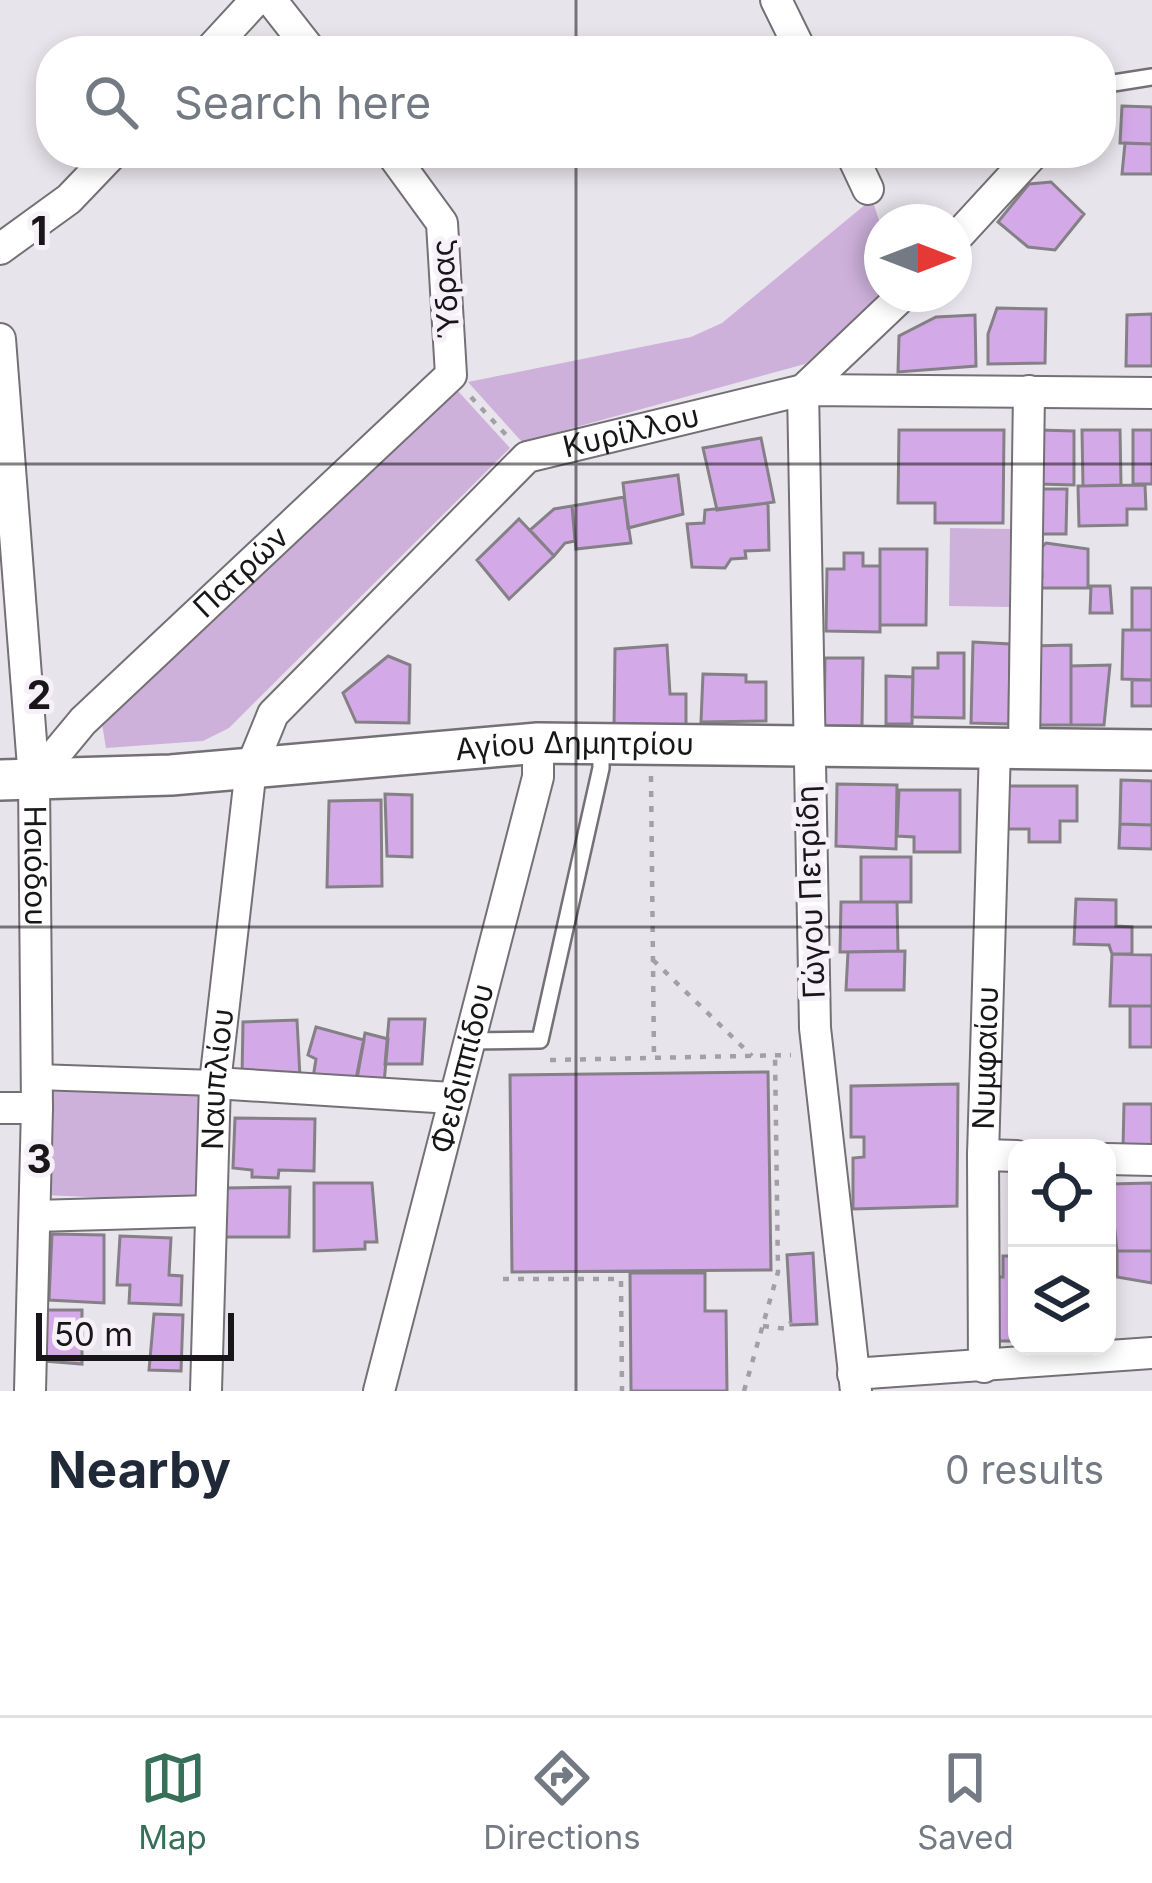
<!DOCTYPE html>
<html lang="en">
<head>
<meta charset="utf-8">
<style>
  :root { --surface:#fff; --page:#f6f6f7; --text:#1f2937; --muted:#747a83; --line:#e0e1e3; --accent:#377059 }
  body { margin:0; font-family:Inter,sans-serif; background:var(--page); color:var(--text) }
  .controls { position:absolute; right:36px; bottom:36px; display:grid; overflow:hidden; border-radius:24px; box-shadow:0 6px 18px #0003 }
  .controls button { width:108px; height:108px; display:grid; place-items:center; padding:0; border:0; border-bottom:3px solid var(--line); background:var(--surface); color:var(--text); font:60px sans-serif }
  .compass { position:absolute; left:864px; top:204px; width:108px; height:108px; border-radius:50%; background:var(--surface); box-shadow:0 6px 18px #0003; rotate:90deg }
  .scale { position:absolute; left:36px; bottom:30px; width:198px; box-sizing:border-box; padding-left:12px; border:6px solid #181619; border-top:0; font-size:33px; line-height:42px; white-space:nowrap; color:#181619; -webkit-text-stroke:9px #f6f1f8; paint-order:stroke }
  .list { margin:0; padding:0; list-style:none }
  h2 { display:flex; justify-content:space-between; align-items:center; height:156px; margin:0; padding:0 48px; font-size:51px }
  h2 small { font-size:39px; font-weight:400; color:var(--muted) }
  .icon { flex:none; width:66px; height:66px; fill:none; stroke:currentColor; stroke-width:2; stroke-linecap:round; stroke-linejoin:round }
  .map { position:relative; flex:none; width:1152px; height:1391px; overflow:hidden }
  .search { position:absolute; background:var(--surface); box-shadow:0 6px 18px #0003; left:36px; right:36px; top:36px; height:132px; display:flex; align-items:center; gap:30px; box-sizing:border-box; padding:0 42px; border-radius:48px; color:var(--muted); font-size:45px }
  .sheet { height:324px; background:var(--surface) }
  nav { display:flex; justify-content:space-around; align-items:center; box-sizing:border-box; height:168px; border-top:3px solid var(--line); background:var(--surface); font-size:33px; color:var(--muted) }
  nav a { display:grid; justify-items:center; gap:6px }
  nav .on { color:var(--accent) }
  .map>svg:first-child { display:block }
  .green { fill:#cdb1da }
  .building { fill:#d4a9e7; stroke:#848086; stroke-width:3 }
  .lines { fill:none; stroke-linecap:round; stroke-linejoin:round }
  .service-casing { stroke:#747076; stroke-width:20 }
  .pedestrian-casing { stroke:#747076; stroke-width:28 }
  .minor-casing { stroke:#747076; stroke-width:34 }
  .tertiary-casing { stroke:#747076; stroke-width:44 }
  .path { stroke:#a29fa5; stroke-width:4.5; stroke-dasharray:6 9; stroke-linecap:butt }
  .service { stroke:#fff; stroke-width:15 }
  .pedestrian { stroke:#fff; stroke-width:24 }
  .minor { stroke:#fff; stroke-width:30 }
  .tertiary { stroke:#fff; stroke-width:39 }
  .grid { fill:none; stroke:#181619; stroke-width:3; stroke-opacity:0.55 }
  .labels { text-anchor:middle; stroke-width:10; stroke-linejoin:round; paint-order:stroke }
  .street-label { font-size:30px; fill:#181619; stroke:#f6f1f8 }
  .grid-label { font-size:39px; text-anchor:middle; font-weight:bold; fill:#181619; stroke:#f6f1f8; stroke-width:10; stroke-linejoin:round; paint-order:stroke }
</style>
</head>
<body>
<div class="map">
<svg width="1152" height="1391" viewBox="0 0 1152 1391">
  <rect width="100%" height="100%" fill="#e8e4eb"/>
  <path class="green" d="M872,199L882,229L886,294L805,364L522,442L468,382L691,337L722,323Z
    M457,390L510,448L229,728L203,741L106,748L102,724Z
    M950,528L1010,529L1009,607L949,606Z
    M49,1082L202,1093L199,1202L44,1195Z"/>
  <path class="building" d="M1122,106L1152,107V144L1120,143Z
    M1125,143L1152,144V174H1122Z
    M1051,182L1084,214L1055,250L1028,247L998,222L1029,184Z
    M997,308L1046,309L1045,363L988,364V334Z
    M1152,314V366H1126L1127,315Z
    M975,315L976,366L898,372L899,336L936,317Z
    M899,430H1004L1003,523H935V503H898Z
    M1039,430L1074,431V485L1038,484Z
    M1082,430H1120L1121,485L1083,486Z
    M1133,430H1152V484H1133Z
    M761,438L774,502L717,510L703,448Z
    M678,475L683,514L628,528L623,483Z
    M1145,485L1146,509H1127V525L1079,526L1078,486Z
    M1036,489H1067L1066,534H1036Z
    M624,497L631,543L576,549L572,506Z
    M768,503L769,550L745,551L746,558L731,559L725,568L692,567L687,524L704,523L705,510Z
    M572,506L575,541L565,543L554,556L530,530L554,509Z
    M519,519L554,556L509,599L477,560Z
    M1046,543L1088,549V588H1033V576H1042L1040,549Z
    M880,549H927L926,625H880Z
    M844,553H863V566H880V632L826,631L827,569H844Z
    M1091,586H1110L1112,613H1090Z
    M1132,588H1152V630H1132Z
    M1123,630H1152V680L1122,679Z
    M973,642L1010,644L1009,724L971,723Z
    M667,645L670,694H686V728L614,729L615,649Z
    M1071,645V725H1030L1031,646Z
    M938,653H964V718L912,717L913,668H938Z
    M388,656L410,665L409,723L356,722L343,693Z
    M825,658H863L862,726H824Z
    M1110,665L1104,725H1071V666Z
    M703,674L746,675V682H766V721L701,722Z
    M886,676L913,677L912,724H886Z
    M1132,680H1152V706H1132Z
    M1121,780L1152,781V825L1120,824Z
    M837,784L897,785L896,849L836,846Z
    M1008,786H1077V821H1060V842H1029V829H1008Z
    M899,790H960V852H914V837L897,836Z
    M385,794L412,795V857L387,856Z
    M381,800L382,886L327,887L329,801Z
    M1120,824L1152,825V849L1119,848Z
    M861,857H911V902H861Z
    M1076,899L1116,900V926L1132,927V954H1112L1109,945L1074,944Z
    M841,902H897L898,951L840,952Z
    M905,951L904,990H846L848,952Z
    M1112,954L1152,955V1006H1110Z
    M1130,1006H1152V1047H1130Z
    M389,1019H425L422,1064H385Z
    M297,1020L300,1077H242L243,1022Z
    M316,1027L364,1040L356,1084L313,1078L316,1059L308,1055Z
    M365,1033L388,1039L384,1083L356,1079Z
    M768,1072L771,1270L512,1272L510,1075Z
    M958,1084L957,1206L853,1209V1158L864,1157V1137H851V1086Z
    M1124,1104H1152V1148H1123Z
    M235,1118L315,1119L314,1171L279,1170L278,1178L252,1177V1170L233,1168Z
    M314,1183H372L377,1242H365V1249L314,1251Z
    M1152,1183V1251H1117L1110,1184Z
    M290,1187L289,1237H223L226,1188Z
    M52,1234L104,1235V1303L49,1300Z
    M120,1236L171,1238L169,1275L182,1276L181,1305L129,1303L130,1285H117Z
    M1117,1251H1152V1283L1117,1277Z
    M813,1253L817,1324L791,1325L787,1255Z
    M1003,1256H1017V1341H998L993,1277H1003Z
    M630,1273H705V1311H726L727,1391H631Z
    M47,1310H82V1364L45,1361Z
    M154,1314L183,1315L181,1371L149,1370Z"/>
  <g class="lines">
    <g class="service-casing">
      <path id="service" d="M1101,85L1152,77
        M468,1041L540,1040L601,768V746"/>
    </g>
    <g class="pedestrian-casing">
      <path id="pedestrian" d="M36,1077L215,1083"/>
    </g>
    <g class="minor-casing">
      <g id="minor">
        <path d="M271,0L311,51"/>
        <path d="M776,0L801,51"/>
        <path d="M209,51L256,0"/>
        <path d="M851,153L868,189"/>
        <path d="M954,240L1034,153"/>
        <path d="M0,249L69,199L113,153"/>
        <path id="s1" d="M0,339L34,780L37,1108L30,1391"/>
        <path d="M1024,748L1029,391"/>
        <path id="s2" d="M34,780L83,721L451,375L442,223L391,153"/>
        <path d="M215,1083L451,1098"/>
        <path d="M0,1108H37"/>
        <path d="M983,1155L1017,1156"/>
        <path d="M1107,1159L1152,1160"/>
        <path d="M35,1216L211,1211"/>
        <path id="s3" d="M984,1367L983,1155L995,748"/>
        <path d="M853,1374L1152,1353"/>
        <path id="s4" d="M206,1391L215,1083L251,768L273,714L527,457L803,390L1152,393"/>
        <path id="s5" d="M379,1391L538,777V743"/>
        <path d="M856,1391L815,1028L803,390L904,294"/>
      </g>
    </g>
    <g class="tertiary-casing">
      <g id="tertiary">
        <path id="s6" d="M0,780L171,775L538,743L1152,750"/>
      </g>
    </g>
    <path class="path" d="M471,397L508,437
      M651,776L654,1058
      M653,960L752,1056
      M550,1060L791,1055
      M503,1279H621L622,1391
      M763,1326L787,1329L791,1322
      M744,1391L778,1272L775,1055"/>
    <use href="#service" class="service"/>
    <use href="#pedestrian" class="pedestrian"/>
    <use href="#minor" class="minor"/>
    <use href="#tertiary" class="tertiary"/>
  </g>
  <path class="grid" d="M576,0V51M576,153V1391M0,464H1152M0,927H1152"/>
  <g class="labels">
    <g class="street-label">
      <text transform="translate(446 289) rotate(-94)" y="10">Ύδρας</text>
      <text dy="10" stroke="none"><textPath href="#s4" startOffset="1152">Κυρίλλου</textPath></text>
      <text dy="10" stroke="none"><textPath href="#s2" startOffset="294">Πατρών</textPath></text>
      <text dy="10" stroke="none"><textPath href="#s6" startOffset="576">Αγίου Δημητρίου</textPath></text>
      <text dy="10" stroke="none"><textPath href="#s1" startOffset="528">Ησιόδου</textPath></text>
      <text transform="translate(811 892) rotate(-92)" y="10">Γώγου Πετρίδη</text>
      <text dy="10" stroke="none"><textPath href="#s3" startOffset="309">Νυμφαίου</textPath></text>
      <text dy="10" stroke="none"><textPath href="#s5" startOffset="333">Φειδιππίδου</textPath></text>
      <text dy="10" stroke="none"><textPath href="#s4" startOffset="312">Ναυπλίου</textPath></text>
    </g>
  </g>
  <g class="grid-label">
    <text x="39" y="245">1</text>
    <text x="39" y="709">2</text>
    <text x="39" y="1173">3</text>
  </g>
</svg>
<div class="controls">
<button><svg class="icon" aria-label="locate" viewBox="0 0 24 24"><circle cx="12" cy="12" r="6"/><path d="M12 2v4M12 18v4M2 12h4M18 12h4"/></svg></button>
<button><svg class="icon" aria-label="layers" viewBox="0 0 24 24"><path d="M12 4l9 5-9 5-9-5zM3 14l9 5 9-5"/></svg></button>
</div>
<svg class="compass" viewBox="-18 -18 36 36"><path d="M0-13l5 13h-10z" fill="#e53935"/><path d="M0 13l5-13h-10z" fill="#747a83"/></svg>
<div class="scale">50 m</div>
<div class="search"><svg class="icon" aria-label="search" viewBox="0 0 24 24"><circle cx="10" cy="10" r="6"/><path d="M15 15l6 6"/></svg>Search here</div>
</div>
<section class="sheet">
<h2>Nearby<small>0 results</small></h2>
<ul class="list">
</ul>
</section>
<nav>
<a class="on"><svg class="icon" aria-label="map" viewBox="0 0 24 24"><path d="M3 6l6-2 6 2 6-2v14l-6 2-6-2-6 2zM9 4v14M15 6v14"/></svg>Map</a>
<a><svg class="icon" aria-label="directions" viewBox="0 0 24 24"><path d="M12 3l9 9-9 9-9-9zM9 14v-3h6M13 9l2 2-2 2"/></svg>Directions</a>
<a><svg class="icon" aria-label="saved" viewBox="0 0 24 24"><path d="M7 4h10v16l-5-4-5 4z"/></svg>Saved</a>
</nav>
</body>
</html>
